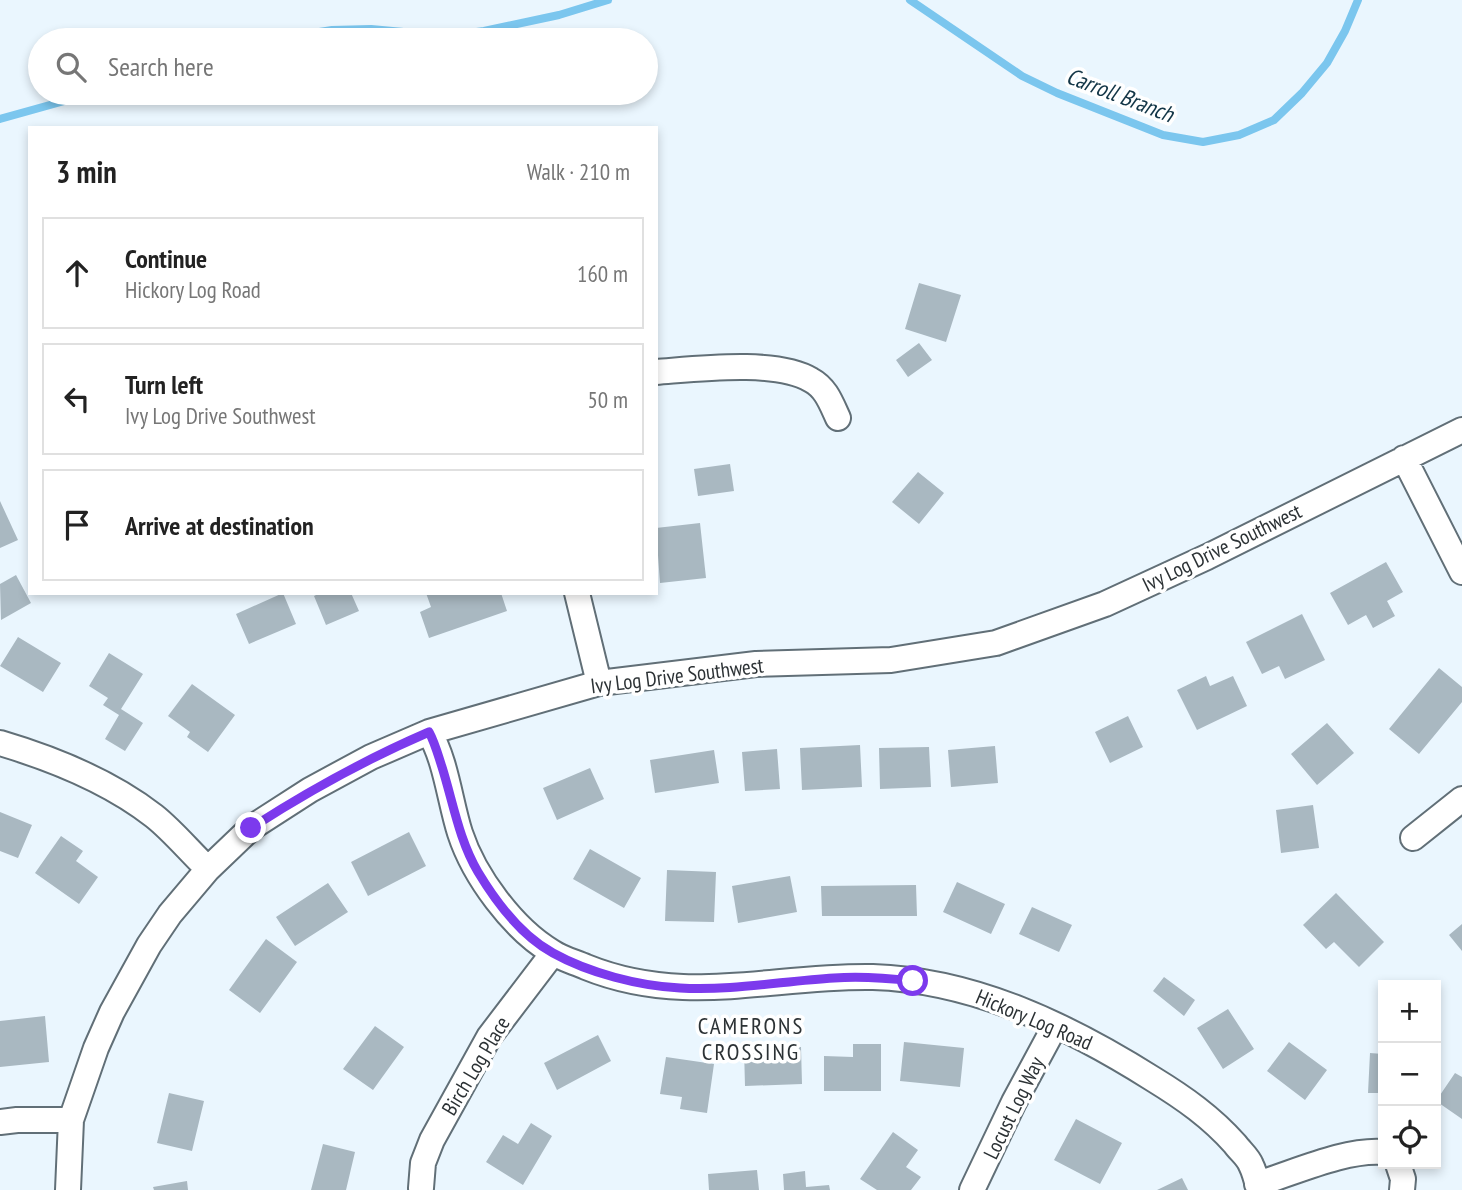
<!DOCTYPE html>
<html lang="en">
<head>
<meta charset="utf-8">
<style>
  :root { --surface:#fff; --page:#f2f2f2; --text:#222; --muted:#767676; --line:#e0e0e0 }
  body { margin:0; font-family:"PT Sans Narrow",sans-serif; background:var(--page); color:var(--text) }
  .controls { position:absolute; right:21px; bottom:21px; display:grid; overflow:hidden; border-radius:0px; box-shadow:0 4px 10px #0003 }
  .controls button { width:63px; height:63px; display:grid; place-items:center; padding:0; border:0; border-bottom:2px solid var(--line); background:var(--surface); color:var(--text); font:35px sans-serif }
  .stop { position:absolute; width:21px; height:21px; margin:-16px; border:5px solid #7c3aed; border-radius:50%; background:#fff }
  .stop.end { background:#7c3aed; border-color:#fff; box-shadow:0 2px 7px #0008 }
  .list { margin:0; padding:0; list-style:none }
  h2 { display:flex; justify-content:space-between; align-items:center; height:91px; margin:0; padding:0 28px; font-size:30px }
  h2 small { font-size:23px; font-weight:400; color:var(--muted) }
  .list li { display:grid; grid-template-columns:46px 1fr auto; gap:21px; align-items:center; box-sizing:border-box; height:112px; margin:0 14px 14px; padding:0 14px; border:2px solid var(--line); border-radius:0px }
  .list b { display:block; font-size:26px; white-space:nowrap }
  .list p { margin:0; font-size:23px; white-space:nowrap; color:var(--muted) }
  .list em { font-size:23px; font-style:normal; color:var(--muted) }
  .icon { flex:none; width:38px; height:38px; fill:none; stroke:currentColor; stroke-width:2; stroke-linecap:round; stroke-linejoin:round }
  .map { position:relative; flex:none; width:1462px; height:1190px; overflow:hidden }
  .search { position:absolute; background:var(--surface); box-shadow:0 4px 10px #0003; left:28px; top:28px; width:630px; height:77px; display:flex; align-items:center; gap:18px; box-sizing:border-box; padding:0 24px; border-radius:38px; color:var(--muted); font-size:26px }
  .panel { position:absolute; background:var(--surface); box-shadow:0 4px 10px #0003; left:28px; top:126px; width:630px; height:469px; border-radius:0px }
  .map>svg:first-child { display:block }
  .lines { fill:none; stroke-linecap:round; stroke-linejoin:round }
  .stream { stroke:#7bc6ee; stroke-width:8 }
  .building { fill:#a9b8c1 }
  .street-casing { stroke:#616f77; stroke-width:28 }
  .street { stroke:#fff; stroke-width:24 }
  .route { stroke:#7c3aed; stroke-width:9 }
  .labels { text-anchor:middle; stroke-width:7; stroke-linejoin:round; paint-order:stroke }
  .street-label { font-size:21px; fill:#2c3235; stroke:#fff }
  .water-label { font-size:23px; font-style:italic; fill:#133647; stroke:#fff }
  .neighbourhood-label { font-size:23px; letter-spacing:2px; fill:#2c3235; stroke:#fff }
</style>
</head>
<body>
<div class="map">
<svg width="1462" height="1190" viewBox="0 0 1462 1190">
  <rect width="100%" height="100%" fill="#eaf6fe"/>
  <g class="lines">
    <path class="stream" d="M910,0L1022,76L1057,93L1163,135L1203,142L1239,135L1274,120L1302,93L1327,63L1345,31L1358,0
      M269,40L332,30L371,29L447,36L484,31L559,15L608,0
      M0,119L93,93"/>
  </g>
  <path class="building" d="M919,283L961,295L946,342L905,329Z
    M919,343L932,360L908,377L896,360Z
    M730,464L734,491L698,496L694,469Z
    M918,472L944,493L919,524L892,502Z
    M0,501L18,540L0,548Z
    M700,523L706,578L660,583L656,528Z
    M1386,562L1403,592L1387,601L1395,616L1373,628L1366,615L1348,625L1330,593Z
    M16,575L31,603L1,620L0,584Z
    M283,593L296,624L249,644L236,614Z
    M320,593H351L359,611L326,625L314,596Z
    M426,593H501L507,611L429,638L420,612L431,607Z
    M1302,614L1325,660L1285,679L1279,666L1262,674L1246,642Z
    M18,637L61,663L43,692L0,666Z
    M109,653L143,674L121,709L143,723L125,751L105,739L119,715L103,705L108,698L89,686Z
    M1439,668L1462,687V702L1419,754L1389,729Z
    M1206,676L1210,686L1233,676L1247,706L1197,730L1177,690Z
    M192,684L235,715L208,752L187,737L190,732L168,716Z
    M1128,716L1143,747L1110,763L1095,732Z
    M1327,723L1354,753L1317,785L1291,754Z
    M860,745L862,787L802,790L800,748Z
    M995,746L998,783L951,787L948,750Z
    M929,747L931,787L880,789L879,748Z
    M777,749L780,789L745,791L742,752Z
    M714,750L719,783L655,793L650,760Z
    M590,768L604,799L557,820L543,788Z
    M1313,805L1319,848L1281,853L1276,810Z
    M0,812L32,825L18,858L0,851Z
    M409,832L426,866L368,896L351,862Z
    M61,836L83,851L76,861L98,877L79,904L35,873Z
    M590,849L641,878L624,908L573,879Z
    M667,870L716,872L714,922L665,921Z
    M790,876L797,912L738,923L732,886Z
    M957,882L1005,904L991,934L943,912Z
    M328,883L348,912L295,946L276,917Z
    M916,885L917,916H822L821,886Z
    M1336,893L1384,942L1359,967L1334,942L1326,949L1303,925Z
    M1032,907L1072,925L1059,952L1019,934Z
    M1462,924V951L1449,935Z
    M266,939L297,962L260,1013L229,990Z
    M1164,977L1195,1000L1184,1016L1153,991Z
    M1228,1009L1254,1049L1223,1069L1197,1028Z
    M45,1016L49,1062L0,1067V1021Z
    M375,1026L404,1047L373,1090L343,1069Z
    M598,1035L611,1061L557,1090L544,1063Z
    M904,1042L964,1048L960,1087L900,1081Z
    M1289,1042L1327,1070L1305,1100L1267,1071Z
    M853,1044H881V1091H824V1056L853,1057Z
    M801,1047L802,1084L745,1086L744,1049Z
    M1370,1053L1383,1054V1093H1368Z
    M666,1057L714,1064L707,1113L680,1109L682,1097L660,1094Z
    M1455,1073L1462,1077V1119L1436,1101Z
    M169,1093L204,1101L192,1151L157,1143Z
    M1076,1119L1122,1143L1100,1184L1054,1160Z
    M531,1123L552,1136L523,1185L486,1162L503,1135L518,1144Z
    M893,1132L918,1150L906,1167L921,1177L911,1190H877L860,1179Z
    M323,1144L355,1152L346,1190H311Z
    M757,1170L759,1190H709L708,1174Z
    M805,1171L806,1187L829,1185L830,1190H784L783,1174Z
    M1182,1178L1188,1190H1157Z
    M187,1181L188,1190H154L153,1187Z"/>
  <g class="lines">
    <g class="street-casing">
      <path id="street" d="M656,372C697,369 776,359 811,380C826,388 831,403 838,418
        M1404,458L1462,572
        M577,593L599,683
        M429,732C446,760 450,802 460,833C474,876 513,929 552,952C562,959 575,962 586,967C685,1007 772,975 873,977C974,980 1069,1026 1153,1079C1184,1098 1211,1117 1235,1144C1240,1151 1248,1157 1251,1165C1255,1173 1257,1182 1259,1190
        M0,743C54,759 109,781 154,816C173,831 190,852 208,869
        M1413,838L1462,799
        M0,1122L17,1120H71
        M1398,1164L1403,1179L1402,1190
        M1257,1184C1294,1173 1345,1149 1383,1152
        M421,1188L423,1163L432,1140L489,1037L553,953
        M68,1190L71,1120L96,1048L112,1012L149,945L170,914L208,869L251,828L310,790L371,757L429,732L599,683L756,664L891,660L996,643L1105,604L1207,557L1462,430
        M972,1190L1014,1102L1055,1026"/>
    </g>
    <use href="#street" class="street"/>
  </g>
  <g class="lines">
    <path class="route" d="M251,828C310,790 364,760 429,732C435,743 438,755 442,767C453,802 459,840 478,872C496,902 522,936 553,953C589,973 639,986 680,988C731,991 783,981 834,978C860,976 887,978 913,981"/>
  </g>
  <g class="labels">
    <g class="street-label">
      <text transform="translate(1222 548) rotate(-26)" y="7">Ivy Log Drive Southwest</text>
      <text transform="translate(677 676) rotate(-7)" y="7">Ivy Log Drive Southwest</text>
      <text transform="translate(1034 1020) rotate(23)" y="7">Hickory Log Road</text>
      <text transform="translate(476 1066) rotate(-59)" y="7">Birch Log Place</text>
      <text transform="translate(1014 1108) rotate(-64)" y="7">Locust Log Way</text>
    </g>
    <g class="water-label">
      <text transform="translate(1120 95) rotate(21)" y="8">Carroll Branch</text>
    </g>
    <g class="neighbourhood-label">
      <text x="751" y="1034">CAMERONS<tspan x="751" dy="26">CROSSING</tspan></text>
    </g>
  </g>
</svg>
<div class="controls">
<button>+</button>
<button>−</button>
<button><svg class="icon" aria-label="locate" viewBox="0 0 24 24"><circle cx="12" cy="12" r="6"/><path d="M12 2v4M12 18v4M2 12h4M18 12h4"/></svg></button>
</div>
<div class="stop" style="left:913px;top:981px"></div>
<div class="stop end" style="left:251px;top:828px"></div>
<div class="search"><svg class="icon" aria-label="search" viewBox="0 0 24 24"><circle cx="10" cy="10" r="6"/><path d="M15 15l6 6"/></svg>Search here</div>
<section class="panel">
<h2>3 min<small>Walk · 210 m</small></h2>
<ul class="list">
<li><svg class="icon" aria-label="ahead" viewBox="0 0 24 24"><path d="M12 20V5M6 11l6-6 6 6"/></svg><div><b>Continue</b><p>Hickory Log Road</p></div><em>160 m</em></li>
<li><svg class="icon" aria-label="left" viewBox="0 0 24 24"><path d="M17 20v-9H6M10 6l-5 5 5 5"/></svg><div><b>Turn left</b><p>Ivy Log Drive Southwest</p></div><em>50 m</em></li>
<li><svg class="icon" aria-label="arrive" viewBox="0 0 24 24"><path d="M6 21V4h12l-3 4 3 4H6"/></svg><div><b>Arrive at destination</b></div></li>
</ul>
</section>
</div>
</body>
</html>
